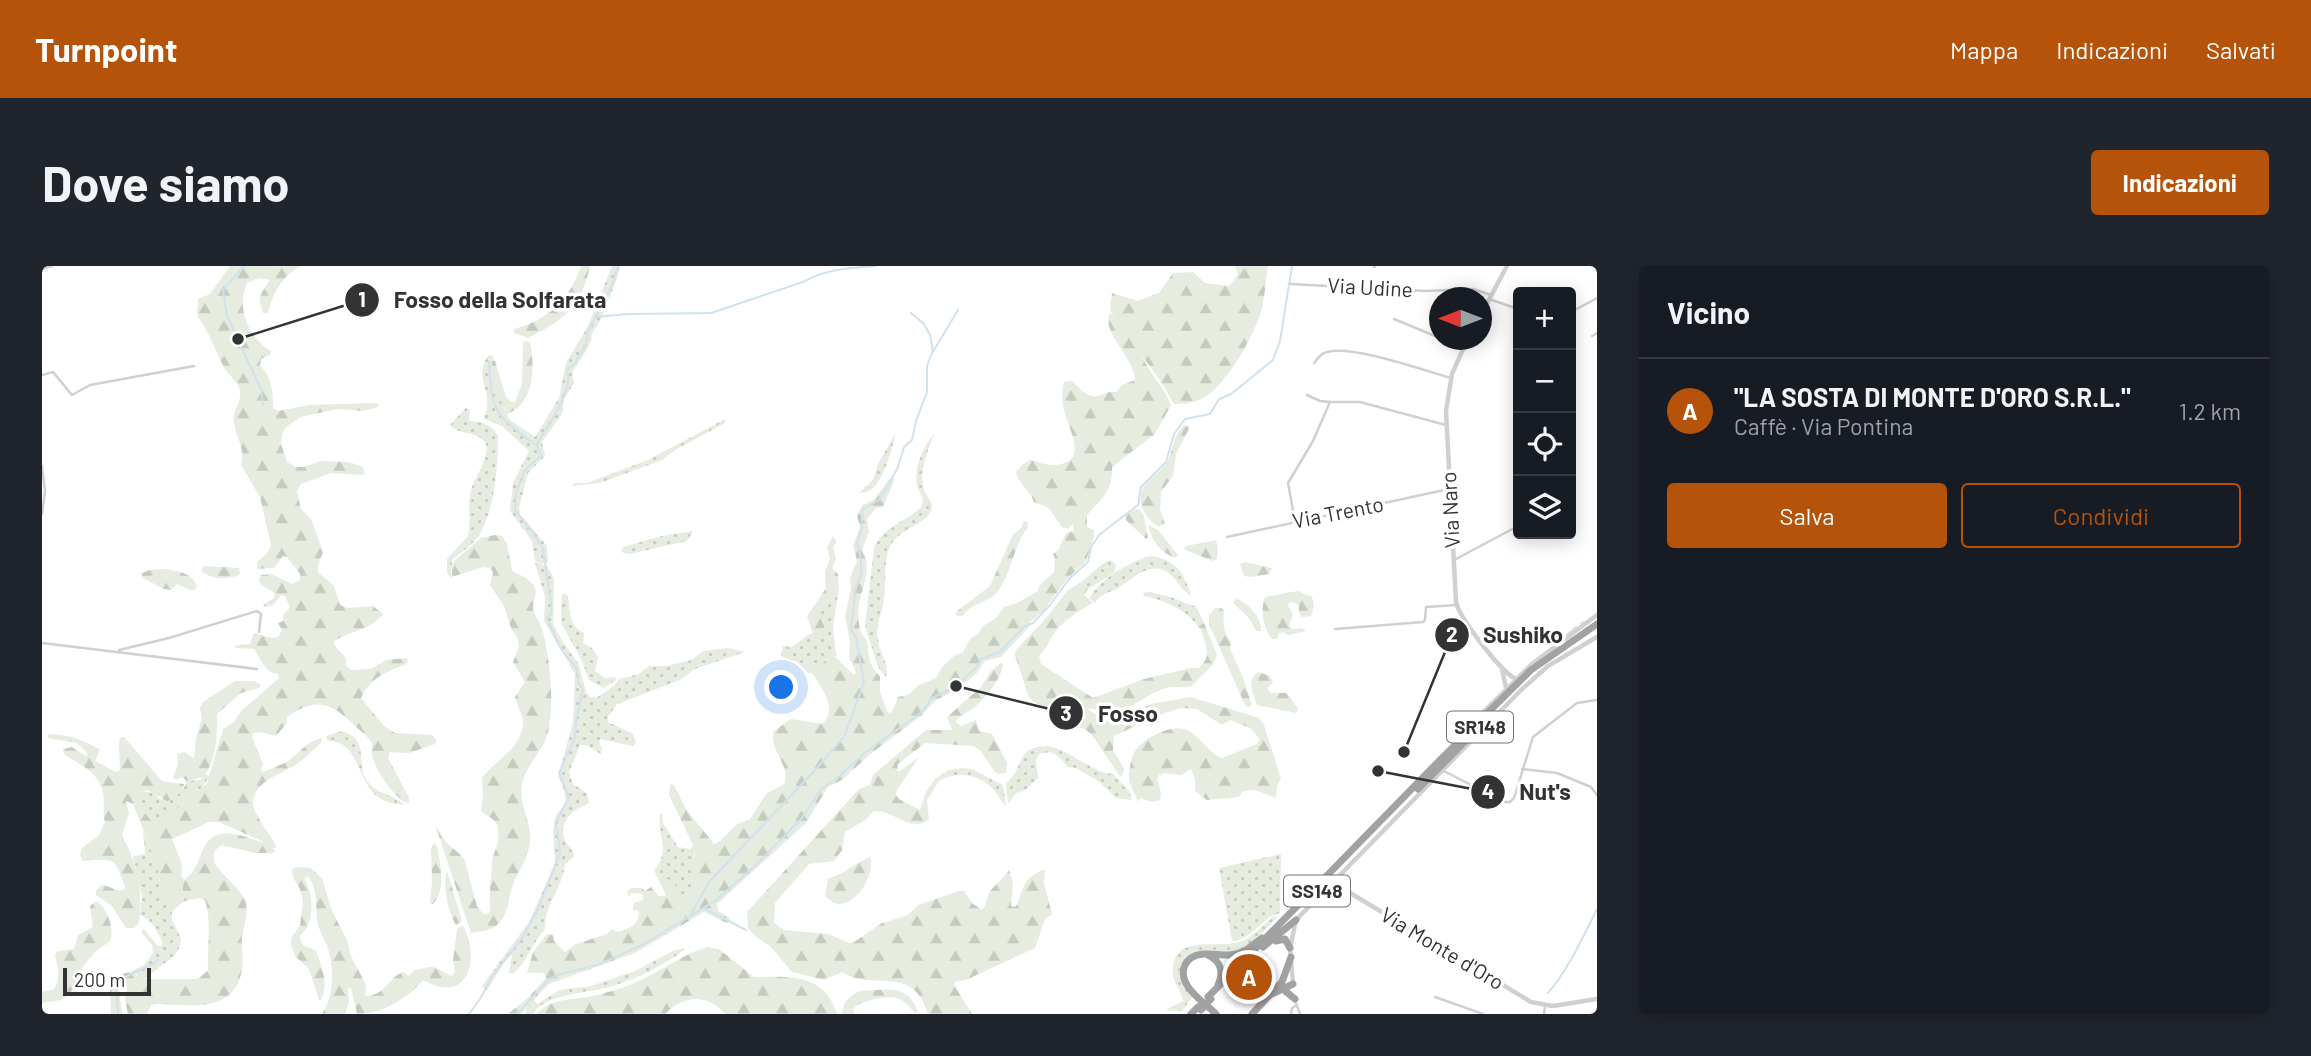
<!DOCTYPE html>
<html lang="it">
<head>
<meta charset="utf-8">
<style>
  :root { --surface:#171b24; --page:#20242c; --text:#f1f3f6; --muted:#9ea1a6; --line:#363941; --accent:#b45309 }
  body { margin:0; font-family:Barlow,sans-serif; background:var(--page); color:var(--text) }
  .controls { position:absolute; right:21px; top:21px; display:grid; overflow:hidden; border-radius:7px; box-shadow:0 4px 18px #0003 }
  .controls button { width:63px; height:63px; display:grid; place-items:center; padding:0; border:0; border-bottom:2px solid var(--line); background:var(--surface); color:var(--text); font:35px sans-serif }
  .compass { position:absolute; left:1387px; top:21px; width:63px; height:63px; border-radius:50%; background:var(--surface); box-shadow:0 4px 18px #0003; rotate:270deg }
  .scale { position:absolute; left:21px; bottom:18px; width:88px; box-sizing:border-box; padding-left:7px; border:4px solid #333; border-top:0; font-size:19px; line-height:24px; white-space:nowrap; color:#333; -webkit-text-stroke:5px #fff; paint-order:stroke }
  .you { position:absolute; left:740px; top:422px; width:24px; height:24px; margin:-18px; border:5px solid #fff; border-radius:50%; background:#1a73e8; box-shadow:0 0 0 10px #1a73e833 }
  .badge { display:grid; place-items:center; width:46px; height:46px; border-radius:50%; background:var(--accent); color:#fff; font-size:23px; font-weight:700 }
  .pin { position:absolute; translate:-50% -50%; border:4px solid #fff; box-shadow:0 2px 7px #0006 }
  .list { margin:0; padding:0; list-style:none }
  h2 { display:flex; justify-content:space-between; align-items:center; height:91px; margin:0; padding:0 28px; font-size:30px }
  h2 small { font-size:23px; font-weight:400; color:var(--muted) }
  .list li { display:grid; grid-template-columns:46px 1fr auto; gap:21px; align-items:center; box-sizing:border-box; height:105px; padding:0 28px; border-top:2px solid var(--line) }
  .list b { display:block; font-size:26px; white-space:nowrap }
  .list p { margin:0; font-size:23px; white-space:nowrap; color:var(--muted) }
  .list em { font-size:23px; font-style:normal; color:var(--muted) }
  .actions { display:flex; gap:14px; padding:21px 28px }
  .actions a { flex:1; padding:16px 0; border:2px solid var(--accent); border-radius:7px; text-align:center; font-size:24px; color:var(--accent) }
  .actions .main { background:var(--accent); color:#fff }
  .icon { flex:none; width:38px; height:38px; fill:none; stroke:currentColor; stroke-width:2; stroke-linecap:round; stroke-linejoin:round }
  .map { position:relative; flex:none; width:1555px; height:748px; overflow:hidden; border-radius:7px }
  header { display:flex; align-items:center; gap:42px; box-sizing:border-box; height:98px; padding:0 35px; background:var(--accent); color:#fff }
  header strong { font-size:33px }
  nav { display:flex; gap:38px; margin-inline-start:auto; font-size:24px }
  .intro { display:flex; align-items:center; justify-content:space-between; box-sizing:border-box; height:168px; padding:0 42px }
  h1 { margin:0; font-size:49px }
  .button { padding:18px 32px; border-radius:7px; background:var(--accent); color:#fff; font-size:24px; font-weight:700 }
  main { display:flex; gap:42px; padding:0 42px }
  aside { flex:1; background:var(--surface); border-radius:7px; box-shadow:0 4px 18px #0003 }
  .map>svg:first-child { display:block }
  .grass { fill:url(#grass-dots) }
  .forest { fill:url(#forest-firs) }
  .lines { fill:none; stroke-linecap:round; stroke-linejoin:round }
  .stream { stroke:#cfe2ee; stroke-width:2 }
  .minor { stroke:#d0d0d0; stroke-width:2.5 }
  .tertiary { stroke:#d0d0d0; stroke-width:4.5 }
  .trunk { stroke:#a2a2a2; stroke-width:7 }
  .trunk-bridge { stroke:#a2a2a2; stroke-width:7 }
  .labels { text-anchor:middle; stroke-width:7; stroke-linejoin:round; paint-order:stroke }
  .shield { fill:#fff; stroke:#707070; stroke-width:2 }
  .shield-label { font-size:19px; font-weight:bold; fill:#333 }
  .street-label { font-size:21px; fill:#333; stroke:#fff }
  .leader { fill:none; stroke:#333; stroke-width:2.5 }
  .callout-dot { fill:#333; stroke:#fff; stroke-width:2.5 }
  .mark-label { font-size:21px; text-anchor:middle; font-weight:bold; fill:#fff }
  .callout-label { font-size:23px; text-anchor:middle; font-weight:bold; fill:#333; stroke:#fff; stroke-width:7; stroke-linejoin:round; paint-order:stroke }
</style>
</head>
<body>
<header>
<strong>Turnpoint</strong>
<nav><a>Mappa</a><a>Indicazioni</a><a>Salvati</a></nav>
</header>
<div class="intro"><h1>Dove siamo</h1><a class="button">Indicazioni</a></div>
<main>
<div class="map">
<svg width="1555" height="748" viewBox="0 0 1555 748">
  <defs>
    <pattern id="grass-dots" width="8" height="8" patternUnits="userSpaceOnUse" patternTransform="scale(1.75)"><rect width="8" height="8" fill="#e6ecdf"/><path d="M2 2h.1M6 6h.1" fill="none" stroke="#c6cbc0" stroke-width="1.8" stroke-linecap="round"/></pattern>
    <pattern id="forest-firs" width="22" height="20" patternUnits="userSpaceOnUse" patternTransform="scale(1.75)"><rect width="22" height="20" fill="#e6ecdf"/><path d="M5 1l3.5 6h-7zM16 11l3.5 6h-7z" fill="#c6cbc0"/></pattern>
  </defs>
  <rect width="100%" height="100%" fill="#fff"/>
  <path class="grass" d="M570,0H578L575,13L558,55L551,66L547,80L530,107L532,117L522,133L520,148L500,176L503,190L486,207L477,242L478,248L505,280L506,297L498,298L493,295L490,275L468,245L471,217L487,185L460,160L442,153C442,150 444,146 445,143C449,125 431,108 447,89L451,90L462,143L468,154L493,171L517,132L524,97L546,60Z
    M424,142L428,144L427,155C440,156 450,158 456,170C456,200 453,247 435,272C429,280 418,287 410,294L409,312L405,307V293L426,270C430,253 424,238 430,221C434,210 451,185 442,175C434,165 416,169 408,159Z
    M683,153V157L633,184L620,194L558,217L530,220L532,217H545L606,194Z
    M853,168C852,180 841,213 832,221C828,226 822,227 817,227L831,214L836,198Z
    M892,168C886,184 878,203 881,220C882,230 893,235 889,245C882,261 850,262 845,290C842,304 844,319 842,333C840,349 833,358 836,375C838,388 848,398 844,411L836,401L823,360L832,282C840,260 876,250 880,239C883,231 876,226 875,218C872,201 881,181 892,168Z
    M651,265L645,275L588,288L579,286L581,281L620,270Z
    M1109,290C1134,294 1142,306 1149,330C1141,324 1136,317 1130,310C1111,291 1091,313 1076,322C1067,327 1058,328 1053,337L1048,333C1052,316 1092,293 1109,290Z
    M1069,294L1074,299L1072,307L1046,323L1039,316L1063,296Z
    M493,297L505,300L512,313L511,358L521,376L536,397L544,426L548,431L554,432L572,420L577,413L597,408L607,400H625L649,394L662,385L686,382L703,386L653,403L638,414L575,438L566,451V456L591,468L594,476L590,480L558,473L557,476L560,482L559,488L544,479H538L527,506L531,518L545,527L547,537C543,540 537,541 532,545C523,552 517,565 524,576C528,582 531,583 532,591L523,598C521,621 502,639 503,663C490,677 486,695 472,707H467L470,689L465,692L445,724H443L440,720L487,656L495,638L513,597L511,564L513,551L524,536L522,524L516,510L531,457L533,408L502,355L503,331Z
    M797,322L791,361L794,390L790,388L780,398H763L762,403L755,396L739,390L741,380L750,381L769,367L771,369L781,356L776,351L775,345Z
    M1107,326L1129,331L1154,341L1162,357L1159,358V364C1145,344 1125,335 1102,330L1101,327Z
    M522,327L526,330C528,345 526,360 542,367L541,377L550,382L556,391L553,405L563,412L573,411L574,414L561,422L547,414L539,393L519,357L520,329Z
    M300,465C330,474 312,500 326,516C335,528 353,529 363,539C354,538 344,537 336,531C315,516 317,474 286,475L284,470Z
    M1006,480L1019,484L1059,506L1071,508L1087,525L1090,534L1074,532L1056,515L1034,502L1026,501L1016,490L1008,486L997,488L994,495L996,512L982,525L974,527L966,538L964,518C968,513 972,509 975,503C983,486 984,481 1006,480Z
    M922,502L930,503L961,519L964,540C958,535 956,527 950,522C935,508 915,505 897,515L893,513L907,504Z
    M164,508L167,511L160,522L147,527L138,541L114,557H110L100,543L96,528L100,525L112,527L119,534L142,522L144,515L158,514Z
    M619,547L621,557L636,581L648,583L651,579C653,590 652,598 650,609C649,615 651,621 650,627L640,630L619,609L616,613L612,604C631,584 613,568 619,547Z
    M101,564L116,601L119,628L138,630L139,610L142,614L140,628L146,634C117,648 134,655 139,674C137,695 116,697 106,712L97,713L95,708L88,706L102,699L111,687L110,679L99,666L102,663L115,679L119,680L121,678C116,667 111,654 98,649L100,631L91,590L103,588Z
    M1239,588L1238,647C1219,651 1211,674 1190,675L1177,602Z
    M1232,650L1235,652C1222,664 1205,687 1186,687C1167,688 1162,680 1143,691L1138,707L1151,730L1140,745L1123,744L1141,735C1139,724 1130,716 1131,704C1132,664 1181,686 1202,674C1213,668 1223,658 1232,650Z
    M643,683C622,700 596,712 571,720C548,727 503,727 491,748H484V743L491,733L495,738L518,724L549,720L593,705L633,684Z"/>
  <path class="forest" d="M188,0H260C240,9 231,27 226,47H221C214,29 220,27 228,14L217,12L205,17C194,43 206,71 229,85V88L219,93L218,100C230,110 231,126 231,142L236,145L267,139L335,137L337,141L321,145L296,143L258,151L243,162L240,169L239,178L245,196L254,201H262L278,195L307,196L321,201L323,208L319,209L289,207L259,218L255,225L259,243L269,253L281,286L276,299V306L292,320L298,339L306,342L331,340L341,348C329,364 308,365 292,375V379L304,392V400L309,404L329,403L344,394L365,392L366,395L364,398C344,406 328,412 319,432L342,460L353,467L390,469L394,474L393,478L367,487L348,486L346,492L367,532V536L364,537C350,528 334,505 330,489C329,485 331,481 330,478C328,472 320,466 315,462C291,438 276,429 245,451V457L234,470L218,466L211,467L210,471L221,498L219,504L221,506L245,496L267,477L279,472L280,476C272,483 264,492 255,498C241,507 210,516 211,538C211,546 228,569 233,577L234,582H231L233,584L231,587H213L180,579C153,594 198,618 203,634C207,646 202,659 200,671C199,682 202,693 200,704C192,748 148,739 115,738L109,739L105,748H86L83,734L85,723L82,721L77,723L80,748H69L68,719C73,707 90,701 98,713H156L166,704C165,681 170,656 163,634L158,632L146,634L140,628L142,614C165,600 153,563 191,568C202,569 213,575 224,577L177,556H167L130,573L140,598L138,630L134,636H130L119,628L116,601L91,538L84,535L87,547L80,570C96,598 101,625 97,657L92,662H84L70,640L54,629V625L59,619C67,619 74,626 82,624L83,621C72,590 73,593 41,595L38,589L40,582L57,569L63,556C60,546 63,538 61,527C58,507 37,498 22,488L21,483L30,481L44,490L45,487L35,477L6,472V468C24,468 43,474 58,484L53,495L74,506L78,504L77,477L79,471H82L120,515L142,518C142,526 132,533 125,535L105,524L96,528L100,543L110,556L114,557L138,541L147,527L160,522L165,517L181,463L192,456L199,445L237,412L236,408C221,406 220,394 212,383L193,382L194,379L208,378L212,367L230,372L236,371L240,364L236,357L241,355V349L248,341L243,330L239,329L231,339L224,341L221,339L232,332L233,327L219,319L217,313L219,309L229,308L250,318L258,314V308L245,291L241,290L232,302L215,303V296L226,286L229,279L218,231L199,199C204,185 194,170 192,157C189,146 200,137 198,125C197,116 188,111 183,103C173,86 168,66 155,50L156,33L168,28Z
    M539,0H548C539,42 522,54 486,72L472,67V63C505,55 528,33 539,0Z
    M1193,0H1226C1223,16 1223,34 1218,49C1210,73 1182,123 1159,133C1152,137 1140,138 1132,138C1123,121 1111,104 1100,90C1108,108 1122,121 1129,139L1113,168L1070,201C1071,226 1060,232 1045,249V261L1052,264V271L1044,295L1025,313L1001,345L988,356L987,361L959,391L943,395L935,407L912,425L893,435L879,450L831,486L800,514L786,521L764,557L675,638L676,645L688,652L685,657L662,646L593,687L507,718L479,748H466L487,731L504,712L502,707H485L491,686L505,668L511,669L512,675L523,686L534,678L565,668L570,663L576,666C587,662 597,660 597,645L591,644L592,637L601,634V628L589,627L587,631L585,625L590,622H600L603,625L609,621L617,630H622L624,629L616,613L619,609L632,617L640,630L650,627L649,603L653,590L651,579L627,529L628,518L632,519L644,543L672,578L678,575L695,558L708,553L724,528L742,518C750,500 726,484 732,465L749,453L780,458C797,443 779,421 770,407H766L762,403V398H780L790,388L812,409L814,407L807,390L808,375L803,350L809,323L808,312L815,295L811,280L818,261L815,250L820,239L832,234L847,213H853L841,241L834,242L825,253L827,266L820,284C831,299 820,321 817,338C816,346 816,358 819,366C821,371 826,374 826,380C826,391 829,403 838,410V426L846,447L850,446L856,431L866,429L877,419L894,412L900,401L912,390L921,386L928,373L936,368L941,360L954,352L962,341L975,337L996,325L997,320L1012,306L1013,293L1011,288L1017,283L1024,267L1032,265L1031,258L1026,263L1020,261L1007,242L992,236C988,224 976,217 974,206L980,199L988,194C995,195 1002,199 1009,199C1051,199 1025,161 1022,144C1020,135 1020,124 1022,116L1030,115C1037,121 1045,133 1056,130C1063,128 1066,125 1074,126L1080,119L1093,114C1094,93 1058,66 1068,47L1072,51L1068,44L1070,27L1096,35L1117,27L1131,7L1151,6L1163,17L1187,20L1196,9Z
    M484,75L488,76C493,101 493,137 465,148L450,115V95H453L464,131L469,136H473L480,118L481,77Z
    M1142,159L1148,161L1134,188L1131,210L1119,226L1118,243L1123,258L1117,261C1103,252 1092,235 1103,219C1110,210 1121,204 1126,194C1132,181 1131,170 1142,159Z
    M1094,243L1098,244L1102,250L1106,272L1104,273L1084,254V249Z
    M982,255L986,256V261C971,280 970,306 956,325C947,337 929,337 921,350H914V346L948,320L971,268L979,262Z
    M1106,259L1116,264L1136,289L1134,292C1117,286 1111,276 1106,259Z
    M453,269L460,270L465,278L470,305C478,309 487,312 492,320C496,328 491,333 491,341C491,349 499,357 501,366C508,395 512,432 507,461C504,484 483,498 480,519C477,537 486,550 488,566C490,589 477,602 470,621C466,633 467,646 458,656C450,666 441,664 429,667L393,558L404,576L422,592L435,640L441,648H445L448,646C447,629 449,613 450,596C451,585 460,576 455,559C452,552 444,550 439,545L441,532L440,512C453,494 478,485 481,458C482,448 475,441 473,431L483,416L471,396L477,380L475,371L469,362L462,340L448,319L451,306L448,302L441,301L410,311V298L413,294L439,272Z
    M791,270L794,277L791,281L794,293L790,302L796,308L797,322L775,345L782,360L777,368L771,369L765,350L784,322L783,306L788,292L785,281Z
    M1174,274C1176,280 1176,288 1175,293L1171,295L1141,283L1144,280Z
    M1203,296L1230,302L1227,308L1209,311L1202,310L1198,298Z
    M162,300L197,302L198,308C187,315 168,313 159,305Z
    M122,303C135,305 150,306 155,320L153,324H148L135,318L129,324L122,323L101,312L99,308L107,304Z
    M1039,316L1046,323L1042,329L1051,337C1038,344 1022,354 1013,366C1007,374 1005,383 997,390L999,398L1051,432L1102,413L1149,402H1157C1174,385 1159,377 1159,358L1162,357L1175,389L1172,397L1150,420C1143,423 1136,420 1128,421C1112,424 1101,434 1087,441C1075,447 1055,444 1044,442L1062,454L1070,456L1108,438L1149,431L1217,452L1222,459L1239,513L1235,520L1234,532L1213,524L1201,525L1197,531L1165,534L1153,525V513L1149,503L1139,509L1122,507L1117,509L1115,513L1119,527L1118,534L1110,536L1098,532L1096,536C1093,527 1087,519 1087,510C1087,504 1089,494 1091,489C1098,474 1126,459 1142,463C1158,468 1165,487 1180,492L1215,478L1218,473L1208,462L1188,454L1180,459L1155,443L1138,442L1115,450L1072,470L1071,484L1082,503L1080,510L1077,509L1050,469L1043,463L1030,460L987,432L973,389L974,384L1005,351L1025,325Z
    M1256,325L1270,331L1272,340L1269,350L1260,351L1257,347V340L1254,337L1248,336L1246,339L1251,348L1247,360L1250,363L1260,362L1264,365L1246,369L1240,366L1237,368L1235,373H1230C1221,363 1218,344 1223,331Z
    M1194,332C1207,339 1219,349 1219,365H1214L1207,352L1191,337Z
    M1173,342H1179L1182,345C1181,356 1181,367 1189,376L1188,383L1200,409L1210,439L1206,441L1203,439L1167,358V349Z
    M959,397L961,398C960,413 941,435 929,444C924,447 919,449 915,453L914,456L919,460L934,454L937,465L950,468L965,497L964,507L956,508L953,506L938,484L931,480L883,477L856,498L855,505H858L877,491L855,524L854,529L857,533L878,544L884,526L893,513H896L897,515L885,534L887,554C867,567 851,543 832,545L823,554L803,566L800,584L792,595L767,598L733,637L732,657L742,664L786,668L807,677L812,676L840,657L866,649L876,639L917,625H922L931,638L940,644C945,638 944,634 947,627C951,620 962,612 967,604L971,616L969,640L972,641L975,639C982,619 982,612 1003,603L1002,617L1010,648L1003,653L993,682L926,713L913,716L912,719L930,748H886C870,696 832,727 800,706L782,714L750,706L729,681L713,670L706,662L705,646L817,523L828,519L831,509L884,464H910L905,451L939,421L949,405Z
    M1216,406L1228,410L1231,416L1225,423L1229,427H1245L1256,443L1254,447L1215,439C1211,426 1204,415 1216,406Z
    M193,415H212L219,419L217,422L199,427L175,448C175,472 175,490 162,511L145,515L140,511L135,514L131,512L136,498L135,488L143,486L152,493L154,472L160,452L158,442L161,436Z
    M392,577L395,580C398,597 405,623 391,638L388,637L390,616L389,582Z
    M828,591C834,608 813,644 792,637C791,637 784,631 783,630L786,613C802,608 813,597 828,591Z
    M254,601L268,602L280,612L290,645L305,674L309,690L324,719L323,730C344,730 347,711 361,706L367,710L372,704C379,704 382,701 389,701C396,701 403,708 410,710L413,706L411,694L415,663L419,660L422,661C438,696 425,739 381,714C365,733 340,748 315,748L309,722H306L307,737L303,748H280C293,728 292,701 285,679C282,672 278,666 276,659C272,640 278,631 267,611H264L263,614C272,631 273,656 258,670C259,682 266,680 274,685C280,703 287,715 279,734H277L267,703L253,690L249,678L250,670L258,660L261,635L258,623L251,611L250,604Z
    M405,605L420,655L414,659C406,646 400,619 405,605Z
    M54,635C65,641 73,663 68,675L53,686L42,699L28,728L19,734L0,737V726L12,723C19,711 16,702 13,689L16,685L32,683L36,669L51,661L48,640Z
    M665,681L677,683L712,711C747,711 782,706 795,748H683C665,727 642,729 623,748H495C508,731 536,734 556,729C573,724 591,719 607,710C626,700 643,688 665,681Z
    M818,725C844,724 866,717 876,746L873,747C868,742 862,734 855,732C843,729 818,735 811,743L812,748H800C801,735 807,730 818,725Z"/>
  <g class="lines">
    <path class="stream" d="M202,0L181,24L185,50L219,123L221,139
      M869,47L882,58L888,69L891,86
      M554,51L586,48L669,47L761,16C784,3 808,2 833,0
      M447,95C449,147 454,150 494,179
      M495,178C505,161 533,122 525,104L533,97L544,78L546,66L570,19L576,0
      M1539,358L1541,356
      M1531,364L1534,361
      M1525,368L1530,365
      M662,642L704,664
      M649,648L667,616L775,502L802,471L822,416L814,372L809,364L814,321L819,309V293L815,277L819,265L821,243L837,234L842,227L856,201L862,181L870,174L874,155L885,126V100L889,89L916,44
      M1506,727C1526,704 1541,671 1555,643
      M76,748L74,719C85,706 103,705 116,694
      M427,748L438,733L451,709L481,671L496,643L518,587L514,557L527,531L517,507L533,472L534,455L541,423L536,416C538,399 526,395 518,381C513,372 510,362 505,353L510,346L501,283L491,267L473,244L474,227L483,204L499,190L495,179
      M472,748L478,745L506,714L515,709L558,698L602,678L673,635L714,599L760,552L780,522L793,514L824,486L880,446L890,432L914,420L935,401L939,393L958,386L982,361L991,357L1007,340L1028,312L1046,296L1049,281L1057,269L1096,239L1099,221L1124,196L1132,168L1143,153L1168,148L1177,133L1189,128L1231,94L1238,75L1250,0"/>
    <path class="minor" d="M1332,1L1333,0
      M0,3L10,0
      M1248,18L1383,25L1431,23L1449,29
      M1447,33L1476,43
      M1529,46L1555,32
      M1352,53L1398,72
      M1550,70L1555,67
      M1402,74L1421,81
      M1272,97C1276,92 1279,87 1285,86C1310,79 1381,104 1409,112
      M0,109L11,106L30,129L48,119L152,100
      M1265,129L1278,135L1288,136
      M0,200L3,225L0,248
      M1253,255L1246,217L1271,175L1288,136H1318L1404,159
      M1185,271L1407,223
      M1412,294L1476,260
      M1293,363L1381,356L1383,354L1384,341L1415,339
      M0,377L215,403
      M77,384L127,372L215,345L219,348L217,366
      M1480,503L1515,507L1549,521L1555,529
      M1400,504L1462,536H1468L1472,532L1491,471L1535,437L1555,434
      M1393,731L1441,748
      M1253,735L1258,748
      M1249,748L1250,742L1255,739
      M1502,748L1503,740"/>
    <path class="tertiary" d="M1440,47L1465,0
      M1425,74L1410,108L1404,145L1414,336C1418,353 1459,406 1474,413
      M1460,403L1464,422
      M1424,463L1490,398L1555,349
      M1290,616L1489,736L1511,740L1555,733
      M1251,718L1248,682L1254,654L1480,423L1506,400L1555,371"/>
    <path class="trunk" d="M1376,523L1446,452
      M1234,675L1243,673L1248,682
      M1221,681L1254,654
      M1166,689C1179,695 1182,707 1176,719
      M1184,708L1204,684L1220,672
      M1242,724L1253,733
      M1230,728L1251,718
      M1166,731L1398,494L1489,404L1555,358
      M1149,748L1156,741
      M1174,748C1162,736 1134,719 1143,699C1146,692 1153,689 1161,688C1177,687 1189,693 1204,684
      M1210,748L1240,716L1249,691"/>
    <path class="trunk-bridge" d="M1159,744L1169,733"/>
  </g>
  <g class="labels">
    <g class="shield">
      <rect x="1405" y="445.5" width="66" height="31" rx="5"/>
      <rect x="1242" y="609.5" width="66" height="31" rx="5"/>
    </g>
    <g class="shield-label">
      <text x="1438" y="468">SR148</text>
      <text x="1275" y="632">SS148</text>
    </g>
    <g class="street-label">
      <text transform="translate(1328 22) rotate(3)" y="7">Via Udine</text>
      <text transform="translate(1409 244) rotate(-93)" y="7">Via Naro</text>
      <text transform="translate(1296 247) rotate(-11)" y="7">Via Trento</text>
      <text transform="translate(1400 683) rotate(31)" y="7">Via Monte d'Oro</text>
    </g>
  </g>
  <path class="leader" d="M196 73L320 34M1362 486L1410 369M914 420L1024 447M1336 505L1446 526"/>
  <g class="callout-dot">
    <circle cx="196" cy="73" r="7"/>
    <circle cx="1362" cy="486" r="7"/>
    <circle cx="914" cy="420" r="7"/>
    <circle cx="1336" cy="505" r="7"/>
    <circle cx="320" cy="34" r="18"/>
    <circle cx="1410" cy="369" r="18"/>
    <circle cx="1024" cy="447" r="18"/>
    <circle cx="1446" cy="526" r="18"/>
  </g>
  <g class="mark-label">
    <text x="320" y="41">1</text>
    <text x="1410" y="376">2</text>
    <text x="1024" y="455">3</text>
    <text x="1446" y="533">4</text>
  </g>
  <g class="callout-label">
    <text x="458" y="42">Fosso della Solfarata</text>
    <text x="1481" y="377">Sushiko</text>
    <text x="1086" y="456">Fosso</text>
    <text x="1503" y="534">Nut's</text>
  </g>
</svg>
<div class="controls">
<button>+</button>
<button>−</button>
<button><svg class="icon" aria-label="locate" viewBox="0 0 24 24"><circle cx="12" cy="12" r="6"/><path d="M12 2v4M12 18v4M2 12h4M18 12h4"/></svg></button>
<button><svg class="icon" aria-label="layers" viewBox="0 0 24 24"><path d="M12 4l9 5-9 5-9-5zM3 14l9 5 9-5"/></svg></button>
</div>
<svg class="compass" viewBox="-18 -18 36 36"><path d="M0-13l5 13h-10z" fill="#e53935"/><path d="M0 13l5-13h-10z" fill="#9ea1a6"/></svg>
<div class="scale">200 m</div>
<div class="you"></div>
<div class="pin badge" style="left:1207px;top:711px">A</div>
</div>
<aside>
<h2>Vicino<small></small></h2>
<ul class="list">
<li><span class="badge">A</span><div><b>&quot;LA SOSTA DI MONTE D'ORO S.R.L.&quot;</b><p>Caffè · Via Pontina</p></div><em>1.2 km</em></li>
</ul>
<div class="actions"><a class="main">Salva</a><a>Condividi</a></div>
</aside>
</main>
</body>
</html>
